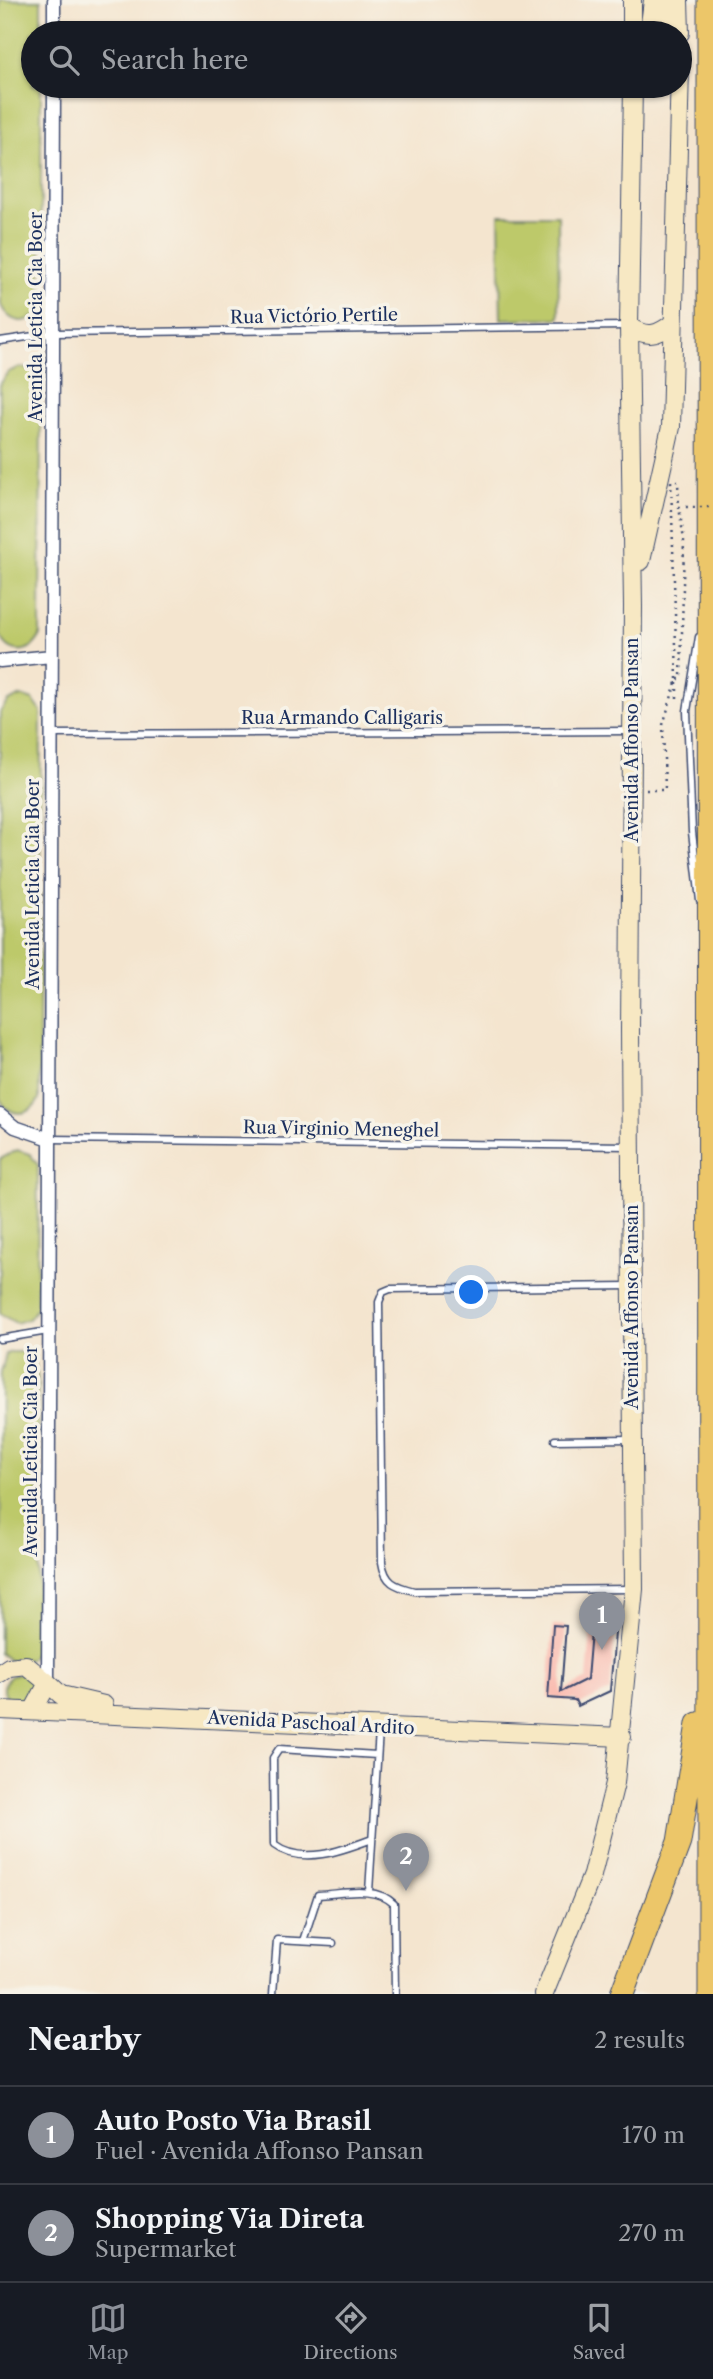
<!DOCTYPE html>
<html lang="en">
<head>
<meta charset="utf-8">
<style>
  :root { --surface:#171b24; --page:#20242c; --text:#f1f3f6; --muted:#9ea1a6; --line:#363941; --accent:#8c9099 }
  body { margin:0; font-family:"Libre Caslon Text",serif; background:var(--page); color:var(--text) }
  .you { position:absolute; left:472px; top:1293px; width:24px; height:24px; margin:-18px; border:5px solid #fff; border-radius:50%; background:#1a73e8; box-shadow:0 0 0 10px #1a73e833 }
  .badge { display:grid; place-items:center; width:46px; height:46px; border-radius:50%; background:var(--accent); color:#fff; font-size:23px; font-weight:700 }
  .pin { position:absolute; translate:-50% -58px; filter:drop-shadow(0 2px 4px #0008) }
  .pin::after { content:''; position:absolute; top:37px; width:24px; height:21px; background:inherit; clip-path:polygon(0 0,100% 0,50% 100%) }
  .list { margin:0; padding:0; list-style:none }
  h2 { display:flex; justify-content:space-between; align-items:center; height:91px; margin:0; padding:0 28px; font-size:30px }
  h2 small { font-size:23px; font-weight:400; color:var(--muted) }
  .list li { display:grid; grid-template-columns:46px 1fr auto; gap:21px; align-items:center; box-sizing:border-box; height:98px; padding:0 28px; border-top:2px solid var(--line) }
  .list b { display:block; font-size:26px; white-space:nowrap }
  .list p { margin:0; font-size:23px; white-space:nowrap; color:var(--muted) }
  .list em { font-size:23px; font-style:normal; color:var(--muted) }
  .icon { flex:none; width:38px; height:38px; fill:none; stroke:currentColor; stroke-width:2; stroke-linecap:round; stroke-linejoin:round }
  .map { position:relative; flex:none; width:713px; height:1994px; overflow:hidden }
  .search { position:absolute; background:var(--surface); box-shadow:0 2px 5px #0004; left:21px; right:21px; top:21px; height:77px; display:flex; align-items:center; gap:18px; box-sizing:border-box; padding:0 24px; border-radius:38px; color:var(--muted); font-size:26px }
  .sheet { height:287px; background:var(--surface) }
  nav { display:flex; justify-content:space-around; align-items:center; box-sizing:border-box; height:98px; border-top:2px solid var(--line); background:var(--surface); font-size:19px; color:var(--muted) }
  nav a { display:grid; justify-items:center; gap:4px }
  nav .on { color:var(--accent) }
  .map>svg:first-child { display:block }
  .green { fill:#bdc96b; stroke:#6c7c64; stroke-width:2 }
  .building { fill:#fba79c }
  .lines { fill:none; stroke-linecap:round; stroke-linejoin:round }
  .service-casing { stroke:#3c4a6f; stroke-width:9 }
  .minor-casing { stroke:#3c4a6f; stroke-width:15 }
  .secondary-casing { stroke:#3c4a6f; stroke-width:20 }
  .motorway-casing { stroke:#3c4a6f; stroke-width:25 }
  .path { stroke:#3c4a6f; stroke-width:2.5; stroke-dasharray:2 5; stroke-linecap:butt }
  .service { stroke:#fff; stroke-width:6 }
  .minor { stroke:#fff; stroke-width:12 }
  .secondary { stroke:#f7e8c3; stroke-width:18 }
  .motorway { stroke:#ecc669; stroke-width:23 }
  .path-bridge { stroke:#3c4a6f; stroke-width:2.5; stroke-dasharray:2 5; stroke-linecap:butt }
  .labels { text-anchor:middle; stroke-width:7; stroke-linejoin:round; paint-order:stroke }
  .street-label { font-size:18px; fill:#1b2f5e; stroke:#f7f3e8 }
</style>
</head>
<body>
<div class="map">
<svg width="713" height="1994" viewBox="0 0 713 1994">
  <rect width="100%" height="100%" fill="#f7f3e8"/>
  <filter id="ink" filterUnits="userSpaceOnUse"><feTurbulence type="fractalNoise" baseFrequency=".0143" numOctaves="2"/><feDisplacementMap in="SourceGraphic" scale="14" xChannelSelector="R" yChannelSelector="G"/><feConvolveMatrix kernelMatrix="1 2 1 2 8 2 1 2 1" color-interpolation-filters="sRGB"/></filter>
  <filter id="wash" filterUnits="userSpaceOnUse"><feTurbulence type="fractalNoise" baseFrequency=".00686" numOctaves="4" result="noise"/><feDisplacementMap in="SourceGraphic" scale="28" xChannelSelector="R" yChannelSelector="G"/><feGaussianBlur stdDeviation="1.57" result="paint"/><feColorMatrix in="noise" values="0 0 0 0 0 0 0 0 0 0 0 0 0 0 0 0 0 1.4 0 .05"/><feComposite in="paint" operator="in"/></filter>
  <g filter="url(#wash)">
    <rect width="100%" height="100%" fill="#f4e5cf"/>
    <path class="green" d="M0,0H41V33H33V86H41V307C32,327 9,325 1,305Z
      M499,215H558L559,318L501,319Z
      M20,367L33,371L41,382L40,636C31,656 7,655 0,634V383L8,372Z
      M21,696L33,700L41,711L39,1099C30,1118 9,1117 0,1099V712L8,701Z
      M17,1150L30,1154L38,1165L37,1308L29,1319L16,1323L0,1314V1159Z
      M11,1352H27L34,1357L38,1379V1648L30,1659L10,1661L0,1653L1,1373L6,1354Z
      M4 1689a15 15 0 1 1 30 0a15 15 0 1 1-30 0Z"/>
    <g id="blocks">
      <path class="building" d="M592,1619L616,1621L610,1691L578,1706L575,1700L548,1698L553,1625L566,1626L561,1692L587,1679Z"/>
    </g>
  </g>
  <g filter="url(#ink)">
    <use href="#blocks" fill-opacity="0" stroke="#3c4a6f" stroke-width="2"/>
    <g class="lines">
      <g class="service-casing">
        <path id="service" d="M0,341L54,333L627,326
          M699,637L687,711L692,832L700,901
          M51,734L631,731
          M50,1139L630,1146
          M630,1286L390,1289L383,1292L379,1302L382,1562C385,1583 395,1586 414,1591L633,1589
          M0,1339L48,1331
          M555,1440L630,1439
          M372,1839C343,1850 302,1866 274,1845L273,1758L279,1749L377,1755
          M369,1892L379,1730
          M303,1941L318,1895C343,1894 375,1885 394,1904L395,1994
          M273,1994L277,1940L333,1943"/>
      </g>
      <g class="minor-casing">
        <path id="minor" d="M54,33V0
          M0,661L52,656
          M0,1115L15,1127L50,1139
          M48,1683L54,86"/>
      </g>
      <g class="secondary-casing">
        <path id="secondary" d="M662,0L665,33
          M679,0L680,33
          M632,33V0
          M649,33L653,0
          M629,326C647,338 657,336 673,323
          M641,561L671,427L680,68
          M0,1673L9,1667L26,1665L48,1683L33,1711
          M48,1683L61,1695L104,1705
          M0,1710L622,1737
          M544,1994L592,1875L615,1783L634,1589L630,1030L633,606L629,326L633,86"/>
      </g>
      <g class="motorway-casing">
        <path id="motorway" d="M709,0L710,1994
          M622,1994L679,1842L698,1724"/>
      </g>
      <path class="path" d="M677,682V700
        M646,790H665L663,725L677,679H681L684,540L679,507"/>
      <use href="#service" class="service"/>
      <use href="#minor" class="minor"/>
      <use href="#secondary" class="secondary"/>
      <use href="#motorway" class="motorway"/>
      <path class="path-bridge" d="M677,679L671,481H678L679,507H713"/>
    </g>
  </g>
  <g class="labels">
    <g class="street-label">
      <text transform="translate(314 316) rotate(-1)" y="6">Rua Victório Pertile</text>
      <text transform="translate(36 317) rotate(-90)" y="6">Avenida Leticia Cia Boer</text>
      <text x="342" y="724">Rua Armando Calligaris</text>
      <text transform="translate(632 740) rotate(-90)" y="6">Avenida Affonso Pansan</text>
      <text transform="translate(33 884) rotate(-90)" y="6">Avenida Leticia Cia Boer</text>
      <text transform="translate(341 1129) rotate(1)" y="6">Rua Virginio Meneghel</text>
      <text transform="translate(632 1307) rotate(-90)" y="6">Avenida Affonso Pansan</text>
      <text transform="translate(31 1451) rotate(-90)" y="6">Avenida Leticia Cia Boer</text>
      <text transform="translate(311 1723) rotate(3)" y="6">Avenida Paschoal Ardito</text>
    </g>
  </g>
</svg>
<div class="you"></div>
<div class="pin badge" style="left:602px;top:1650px">1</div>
<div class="pin badge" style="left:406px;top:1891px">2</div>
<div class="search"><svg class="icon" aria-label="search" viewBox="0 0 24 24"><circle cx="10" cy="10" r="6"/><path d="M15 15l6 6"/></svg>Search here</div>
</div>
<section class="sheet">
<h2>Nearby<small>2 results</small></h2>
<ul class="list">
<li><span class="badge">1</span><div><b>Auto Posto Via Brasil</b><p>Fuel · Avenida Affonso Pansan</p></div><em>170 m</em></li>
<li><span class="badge">2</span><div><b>Shopping Via Direta</b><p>Supermarket</p></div><em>270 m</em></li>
</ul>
</section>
<nav>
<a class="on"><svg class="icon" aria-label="map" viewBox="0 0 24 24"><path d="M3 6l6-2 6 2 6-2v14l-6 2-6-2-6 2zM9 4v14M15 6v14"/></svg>Map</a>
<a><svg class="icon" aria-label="directions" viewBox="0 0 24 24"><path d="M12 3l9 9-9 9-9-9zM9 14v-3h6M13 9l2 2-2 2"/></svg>Directions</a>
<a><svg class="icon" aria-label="saved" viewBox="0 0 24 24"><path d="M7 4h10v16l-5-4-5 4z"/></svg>Saved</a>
</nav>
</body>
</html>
